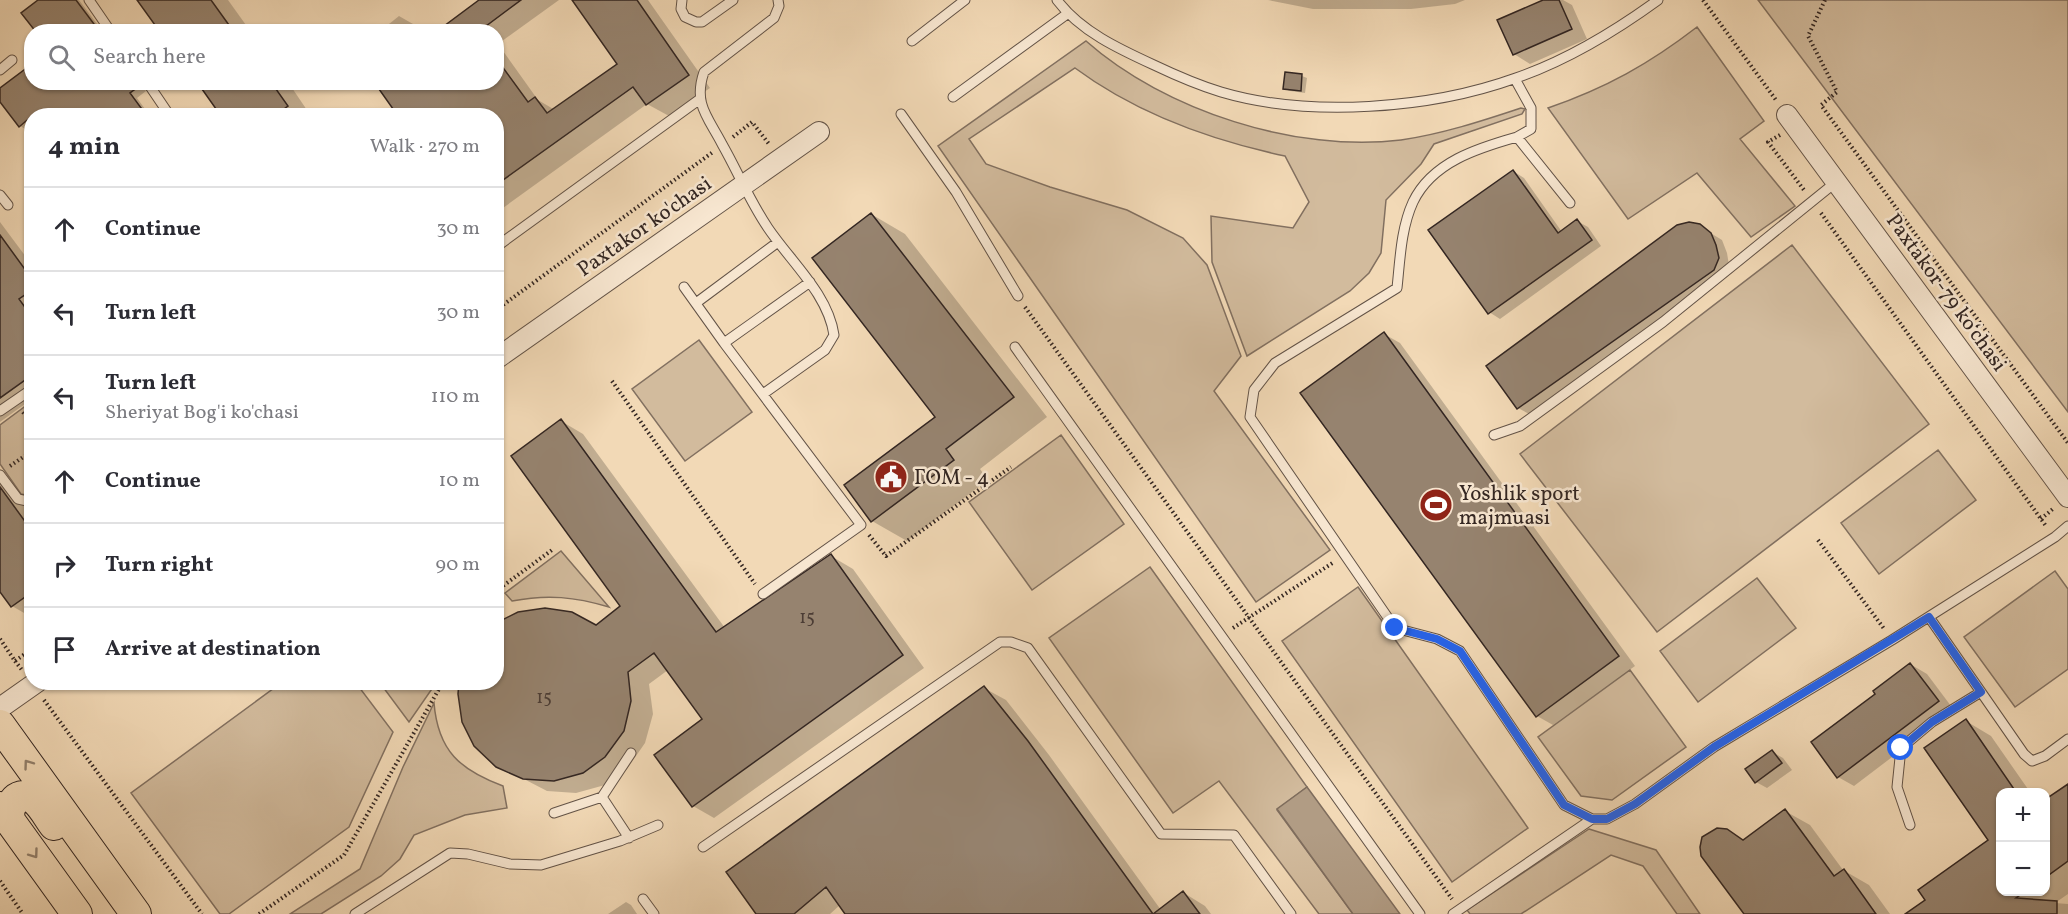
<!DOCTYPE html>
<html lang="en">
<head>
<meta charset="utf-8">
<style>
  :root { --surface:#fff; --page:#f2f2f3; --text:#2b2b33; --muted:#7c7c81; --line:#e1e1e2 }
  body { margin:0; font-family:Vollkorn,serif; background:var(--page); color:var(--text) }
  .controls { position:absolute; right:18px; bottom:18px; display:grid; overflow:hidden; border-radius:12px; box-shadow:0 2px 4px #0004 }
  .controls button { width:54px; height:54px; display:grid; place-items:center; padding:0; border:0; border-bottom:2px solid var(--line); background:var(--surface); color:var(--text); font:30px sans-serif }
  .stop { position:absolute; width:18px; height:18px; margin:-14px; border:4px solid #2563eb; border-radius:50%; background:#fff }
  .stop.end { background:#2563eb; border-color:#fff; box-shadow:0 2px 6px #0008 }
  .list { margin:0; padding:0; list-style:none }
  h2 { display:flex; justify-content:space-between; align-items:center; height:78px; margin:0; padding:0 24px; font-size:26px }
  h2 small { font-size:20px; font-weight:400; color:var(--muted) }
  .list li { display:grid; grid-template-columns:39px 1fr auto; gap:18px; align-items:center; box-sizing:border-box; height:84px; padding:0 24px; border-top:2px solid var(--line) }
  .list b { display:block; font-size:22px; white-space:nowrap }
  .list p { margin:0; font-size:20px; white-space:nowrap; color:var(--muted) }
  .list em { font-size:20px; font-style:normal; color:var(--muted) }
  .icon { flex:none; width:33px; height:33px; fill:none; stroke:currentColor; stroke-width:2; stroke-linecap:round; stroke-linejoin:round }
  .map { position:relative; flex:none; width:2068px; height:914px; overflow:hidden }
  .search { position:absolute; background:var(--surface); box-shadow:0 2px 4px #0004; left:24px; top:24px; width:480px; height:66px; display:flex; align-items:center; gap:15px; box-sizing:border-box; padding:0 21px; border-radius:24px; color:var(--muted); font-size:22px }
  .panel { position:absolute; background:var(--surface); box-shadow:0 2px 4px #0004; left:24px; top:108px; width:480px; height:582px; border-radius:24px }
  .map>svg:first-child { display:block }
  .green { fill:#d2bb9d; stroke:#827060; stroke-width:1.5 }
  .water { fill:#b19c84; stroke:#7f6d5d; stroke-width:1.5 }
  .shadow { fill:#0003 }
  .building { fill:#96836f; stroke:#332622; stroke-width:1.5 }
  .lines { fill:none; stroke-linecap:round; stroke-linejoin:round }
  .service-casing { stroke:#635347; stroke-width:11 }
  .minor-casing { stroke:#635347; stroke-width:22 }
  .primary-casing { stroke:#332622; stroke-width:32 }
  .path { stroke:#332622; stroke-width:4; stroke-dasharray:1.5 3; stroke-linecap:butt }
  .service { stroke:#f7e6d0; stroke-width:9 }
  .minor { stroke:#f7e6d0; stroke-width:20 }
  .primary { stroke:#f2d9b6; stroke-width:30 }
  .oneway { stroke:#92806c }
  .route { stroke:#2563eb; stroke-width:8 }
  .labels { text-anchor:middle; stroke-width:5; stroke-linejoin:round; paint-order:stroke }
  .number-label { font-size:18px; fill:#4c3d35 }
  .street-label { font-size:21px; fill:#332622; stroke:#f7e6d0 }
  .poi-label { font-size:21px; fill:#332622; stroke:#f7e6d0; text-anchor:start }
</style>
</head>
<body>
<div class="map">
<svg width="2068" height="914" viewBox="0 0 2068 914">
  <rect width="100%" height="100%" fill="#f2d9b6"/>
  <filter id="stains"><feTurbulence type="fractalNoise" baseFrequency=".00333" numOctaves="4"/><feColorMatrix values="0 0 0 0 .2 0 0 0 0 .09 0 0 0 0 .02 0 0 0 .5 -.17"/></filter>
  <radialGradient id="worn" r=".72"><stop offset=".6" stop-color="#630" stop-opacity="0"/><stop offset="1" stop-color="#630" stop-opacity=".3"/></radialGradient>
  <path class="green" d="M1758,0H2068V412Z
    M1697,27L1764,121L1740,139L1795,206L1751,237L1697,173L1628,219L1548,108C1606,88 1649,64 1697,27Z
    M1086,41C1165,111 1297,153 1401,140C1442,134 1482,121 1521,108L1525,109L1522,114L1434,144L1421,164L1386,200L1381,253L1369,273L1350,291L1247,356L1212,262L1211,216L1293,228L1309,202L1285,156C1210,140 1137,114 1075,68L969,139L986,164L1050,187L1127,210L1183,238L1207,265L1241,356L1214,391L1330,550L1256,602L938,146Z
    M1792,245L1929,424L1657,632L1520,454Z
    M699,340L752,412L685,461L632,389Z
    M31,402V496L21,494L0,464V425Z
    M1061,435L1124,524L1032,590L969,502Z
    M1938,450L1976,500L1879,574L1841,523Z
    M561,551L609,607C575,597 548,594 512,601L505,593Z
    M1150,567L1307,787L1277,810L1353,914H1319L1219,781L1173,813L1049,638Z
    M2055,571L2068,589V669L2015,707L1964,637Z
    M1757,578L1796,628L1698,702L1660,651Z
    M1358,587L1528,828L1452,882L1282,641Z
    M1630,670L1686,747L1612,800L1581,796L1538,737Z
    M281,683H356L393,732L349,827L229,914H220L131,793Z
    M380,683L436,682V683L409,722Z
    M434,703C438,751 460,770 503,786L507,808L465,815L414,835L400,859L381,876L321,914H290L360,869L403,767Z
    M1589,829L1656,850L1700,914H1677L1643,866L1611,855L1521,914H1470L1467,910Z"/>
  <path class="water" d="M1307,787L1400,914H1353L1277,809Z"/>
  <path class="shadow" d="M42,0H79L103,32H37Z
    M139,0H228L251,32H162Z
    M482,0H559L498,44L538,100L555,110L619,64L574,0H648L710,88L669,116L647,104L496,213V32H439Z
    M1268,0H1465L1455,4L1411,9H1313Z
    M1546,0H1563L1572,5L1587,39L1530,64L1514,54Z
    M399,16L420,28L422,32H379Z
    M1286,74L1302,76L1307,78L1305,93L1290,91L1285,89Z
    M32,82H140L146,91L137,98L150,116H32V127L27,130L20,126L0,97Z
    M199,82H288L311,116H222Z
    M1513,171L1524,178L1562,232L1577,221L1588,227L1601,246L1500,319L1489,312Z
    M871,214L905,234L1047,417L980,469L988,480L907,541L872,521L846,486L937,417Z
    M0,222L32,265V399L0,422Z
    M1699,226L1722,240L1727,253L1729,265L1724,276L1529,414L1518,408Z
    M1384,334L1400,343L1635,666L1553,725L1537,716Z
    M561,421L583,434L725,628L831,556L853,569L924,668L714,818L693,806L704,720L668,670L649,684L653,714L645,743L627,769L605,785L576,793L547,791L497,765L496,682L596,627L622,607Z
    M0,473L32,517L31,617L12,606L0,590Z
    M1910,664L1927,674L1954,710L1854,786L1838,777L1877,695Z
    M984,688L1006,700L1049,755L1161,910L1184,893L1205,906L1211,914H847L840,905L830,914H758Z
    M1966,721L1991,736L2030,792H2000V892H2046V801L2068,785V894L2055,903L2068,904V914H1908L1928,901L1990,840Z
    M1772,752L1783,758L1792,770L1767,788L1756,782Z
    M1785,811L1810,825L1843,870L1869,885L1890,914H1746L1726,830L1744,841Z
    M626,902L631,905L637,914H608Z"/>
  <path class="building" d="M38,0H76L100,32H36L21,13Z
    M137,0H211L234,32H160Z
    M479,0H521L478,32H436Z
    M572,0H637L689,75L646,105L633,87L496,185V116H398L374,82H496V58L528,102L535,97L547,113L617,64Z
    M1543,0H1559L1572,29L1513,55L1497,20Z
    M32,64V82H140L141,85L130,93L147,116H32L19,127L0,102V88Z
    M1285,72L1302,74L1301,91L1283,89Z
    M197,82H271L288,106L274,116H221Z
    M1513,170L1558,233L1577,219L1592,240L1488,314L1428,230Z
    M871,213L1014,397L946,449L954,460L871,522L844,485L935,417L812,258Z
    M1689,222L1700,224L1711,233L1716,245L1719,258L1714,270L1517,409L1486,366L1677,225Z
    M0,235L32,279V290L19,299L32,317V375L0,398Z
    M1384,332L1619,656L1536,717L1300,393Z
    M561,419L716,632L831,554L903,655L692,807L654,755L702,719L654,653L628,672L631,701L624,731L605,757L583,773L554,781L523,779L496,767L474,746L462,722L458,694L459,682H496V623L518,612L545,608L572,612L596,625L620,606L511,456Z
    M0,487L32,531V592L11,607L0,592Z
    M1910,663L1939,701L1837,778L1811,742L1875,694L1873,691Z
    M984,686L1028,741L1153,914L1183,891L1200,914H845L826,887L794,914H756L726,872Z
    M1966,719L2016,792H2001V891H2026L2016,898L2057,901V914H1905L1925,900L1918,890L1988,840L1924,748Z
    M1772,750L1782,763L1755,783L1745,769Z
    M2068,784V861L2046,877V799Z
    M1785,809L1834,876L1844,869L1876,914H1744L1701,856L1700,847L1702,837L1717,828L1727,829L1743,840Z"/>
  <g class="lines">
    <g class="service-casing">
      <path id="service" d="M89,0L111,32
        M682,0L681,9L685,17L696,22H702L733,0
        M1057,0C1080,31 1119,49 1154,65C1175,75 1198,85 1221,92C1309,118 1430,109 1516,78C1568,60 1614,32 1658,0
        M912,41L965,0
        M0,70L12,60
        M1515,79L1531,108V129L1517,137
        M147,82L170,116
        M953,97L1067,14
        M901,114L956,192L1018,296
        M0,195L8,205
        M1570,203L1517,137C1478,148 1432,162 1413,202C1401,228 1400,260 1397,288L1275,363L1254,390L1250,417L1395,628L1437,639L1460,651L1564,805L1592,819H1607L1635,804L1714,747L1892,640L2055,537L2068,526
        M496,247L700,99
        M684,287L724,343L861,525L763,594
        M696,303L778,242
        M724,343L810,282
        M1015,347L1420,914
        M763,394L825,350L834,335C828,294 791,262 768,228C749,200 738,172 722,144C708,117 693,104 704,72L774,18L779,6L778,0
        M0,411L32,389
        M1494,435L1520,426L1663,322L1836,182
        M0,475L18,499L32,502
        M1929,617L2024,754L2032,761L2045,756L2068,739
        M602,797L631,753
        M554,813L602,797L629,838
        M1910,825L1897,787L1901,748L1932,722L1981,692
        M703,847L1000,642H1011L1028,648L1161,834L1234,835L1291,914
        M643,899L654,914
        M355,914L450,853L468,854L510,864L541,865L620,841L658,825
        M1453,914L1592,819"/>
    </g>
    <g class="minor-casing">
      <path id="minor" d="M1787,115L2068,497
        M496,359L819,132
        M0,708L37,682"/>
    </g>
    <g class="primary-casing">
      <path id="primary" d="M0,725L136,914
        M0,807L77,914
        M10,821C7,808 15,790 32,798C41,803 48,817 54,825"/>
    </g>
    <path class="path" d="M1703,0L1776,100
      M1825,0L1808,36L1837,92L1821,105L2068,443
      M1780,135L1768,142L1804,190
      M733,137L752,122L769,144
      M1821,213L2046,526
      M1025,307L1452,899
      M496,310L713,152
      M612,381L755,584
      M23,412L32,424
      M10,466L32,451
      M2041,519L2054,508
      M869,535L886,556L1011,467
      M1818,540L1885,630
      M496,591L552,550
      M1233,628L1334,562
      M0,639L15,661L32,649
      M15,661L22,670
      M44,700L202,914
      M0,881L23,914
      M259,914L344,855L443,682"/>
    <use href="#service" class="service"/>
    <use href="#minor" class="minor"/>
    <use href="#primary" class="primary"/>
  </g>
  <defs><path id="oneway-chevron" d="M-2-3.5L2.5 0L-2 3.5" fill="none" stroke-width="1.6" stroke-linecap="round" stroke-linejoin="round" transform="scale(1.5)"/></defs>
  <g class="oneway">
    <use href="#oneway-chevron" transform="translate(28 764) rotate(-126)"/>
    <use href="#oneway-chevron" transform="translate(34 854) rotate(54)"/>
  </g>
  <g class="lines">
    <path class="route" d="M1395,628L1437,639L1460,651L1564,805L1592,819H1607L1635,804L1714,747L1929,617L1981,692L1932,722L1901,748"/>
  </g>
  <defs>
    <g id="civic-disc" transform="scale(1.725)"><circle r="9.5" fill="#8f2418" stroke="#f7e6d0"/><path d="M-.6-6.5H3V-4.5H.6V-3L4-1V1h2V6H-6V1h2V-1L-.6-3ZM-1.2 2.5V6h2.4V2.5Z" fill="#fff"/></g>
    <g id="stadium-disc" transform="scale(1.725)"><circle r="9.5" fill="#8f2418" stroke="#f7e6d0"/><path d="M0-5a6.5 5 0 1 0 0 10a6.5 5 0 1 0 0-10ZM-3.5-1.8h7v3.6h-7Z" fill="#fff"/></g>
  </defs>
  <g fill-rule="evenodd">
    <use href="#civic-disc" x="891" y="477"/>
    <use href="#stadium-disc" x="1436" y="505"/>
  </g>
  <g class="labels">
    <g class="number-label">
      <text x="807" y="623">15</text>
      <text x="544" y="703">15</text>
    </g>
    <g class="street-label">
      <text transform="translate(644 226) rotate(-35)" y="7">Paxtakor ko'chasi</text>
      <text transform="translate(1947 292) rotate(54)" y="7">Paxtakor-79 ko‘chasi</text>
    </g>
    <g class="poi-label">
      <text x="914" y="484">ГОМ - 4</text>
      <text x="1459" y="500">Yoshlik sport<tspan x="1459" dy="24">majmuasi</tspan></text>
    </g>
  </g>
  <rect width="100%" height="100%" filter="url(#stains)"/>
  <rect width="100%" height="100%" fill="url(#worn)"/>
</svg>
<div class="controls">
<button>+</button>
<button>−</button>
</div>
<div class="stop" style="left:1901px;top:748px"></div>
<div class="stop end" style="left:1395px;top:628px"></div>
<div class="search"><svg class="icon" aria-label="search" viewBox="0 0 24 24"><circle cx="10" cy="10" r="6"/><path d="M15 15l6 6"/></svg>Search here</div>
<section class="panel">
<h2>4 min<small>Walk · 270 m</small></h2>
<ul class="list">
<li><svg class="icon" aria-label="ahead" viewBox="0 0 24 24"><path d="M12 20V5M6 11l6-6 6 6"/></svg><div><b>Continue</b></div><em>30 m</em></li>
<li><svg class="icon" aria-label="left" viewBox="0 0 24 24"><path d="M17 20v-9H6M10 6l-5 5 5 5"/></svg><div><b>Turn left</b></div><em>30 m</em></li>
<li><svg class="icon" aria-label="left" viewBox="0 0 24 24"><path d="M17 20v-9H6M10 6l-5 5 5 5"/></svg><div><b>Turn left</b><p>Sheriyat Bog'i ko'chasi</p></div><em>110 m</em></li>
<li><svg class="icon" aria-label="ahead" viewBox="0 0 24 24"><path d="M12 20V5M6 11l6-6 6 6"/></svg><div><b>Continue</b></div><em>10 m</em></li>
<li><svg class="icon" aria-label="right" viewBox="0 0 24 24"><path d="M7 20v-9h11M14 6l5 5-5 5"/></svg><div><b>Turn right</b></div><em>90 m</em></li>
<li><svg class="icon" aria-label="arrive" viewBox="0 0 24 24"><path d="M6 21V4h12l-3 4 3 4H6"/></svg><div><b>Arrive at destination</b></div></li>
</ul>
</section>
</div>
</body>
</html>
